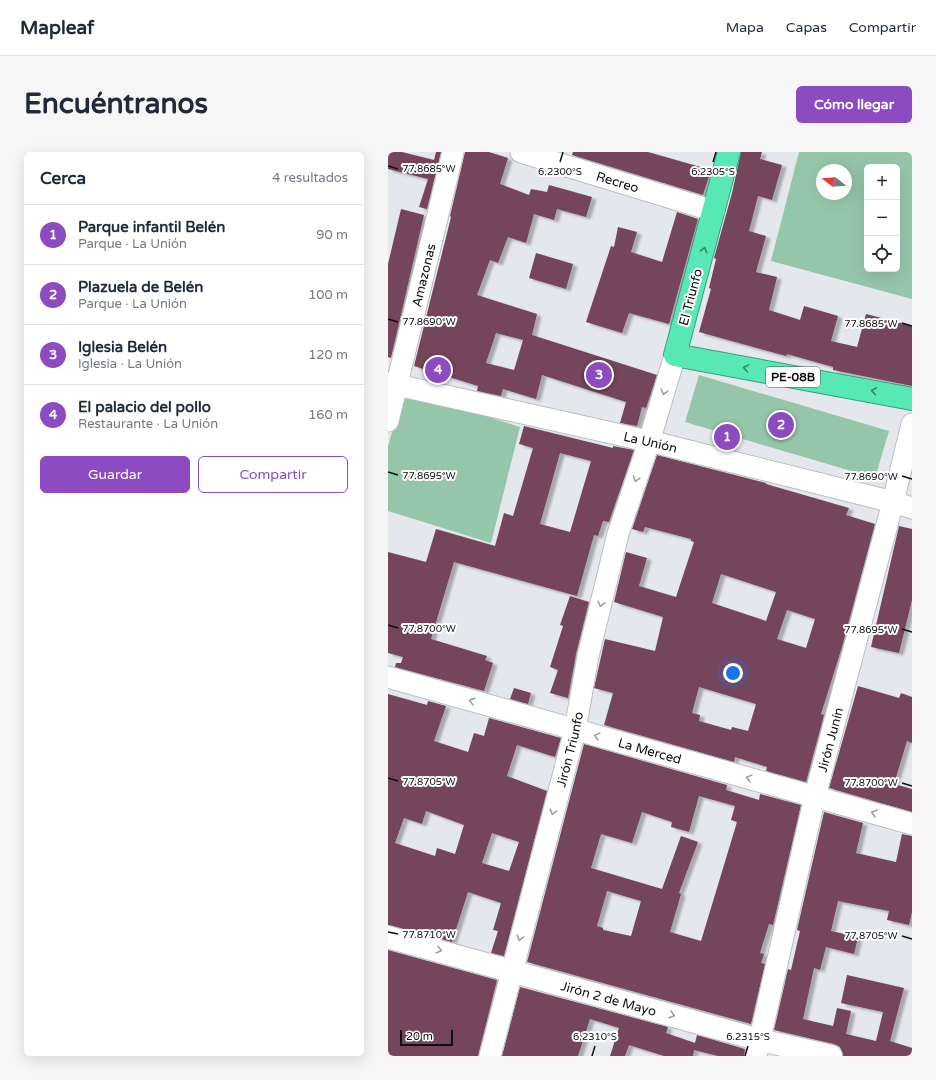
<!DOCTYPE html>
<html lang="es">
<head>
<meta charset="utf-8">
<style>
  :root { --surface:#fff; --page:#f6f6f7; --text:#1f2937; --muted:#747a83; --line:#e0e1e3; --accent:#8c4bc0 }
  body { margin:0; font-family:"Varela Round",sans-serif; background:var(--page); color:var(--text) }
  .controls { position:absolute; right:12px; top:12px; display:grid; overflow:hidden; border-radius:6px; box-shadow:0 4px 16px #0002 }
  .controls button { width:36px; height:36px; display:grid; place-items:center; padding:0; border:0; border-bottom:1px solid var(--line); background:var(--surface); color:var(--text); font:20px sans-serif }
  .compass { position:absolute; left:428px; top:12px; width:36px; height:36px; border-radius:50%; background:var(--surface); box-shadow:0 4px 16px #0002; rotate:287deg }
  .scale { position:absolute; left:12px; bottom:10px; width:53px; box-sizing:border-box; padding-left:4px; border:2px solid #0e0f11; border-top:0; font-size:11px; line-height:14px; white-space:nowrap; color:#0e0f11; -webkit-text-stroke:3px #fff; paint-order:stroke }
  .you { position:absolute; left:345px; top:521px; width:14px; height:14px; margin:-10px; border:3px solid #fff; border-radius:50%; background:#1a73e8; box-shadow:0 0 0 6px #1a73e833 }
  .badge { display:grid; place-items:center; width:26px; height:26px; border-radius:50%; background:var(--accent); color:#fff; font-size:13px; font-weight:700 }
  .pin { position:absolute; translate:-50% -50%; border:2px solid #fff; box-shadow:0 1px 4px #0006 }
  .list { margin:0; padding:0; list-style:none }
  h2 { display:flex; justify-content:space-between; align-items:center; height:52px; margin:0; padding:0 16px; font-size:17px }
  h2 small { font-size:13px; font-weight:400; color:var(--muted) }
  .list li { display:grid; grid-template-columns:26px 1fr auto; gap:12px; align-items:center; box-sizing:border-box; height:60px; padding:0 16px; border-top:1px solid var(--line) }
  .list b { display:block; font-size:15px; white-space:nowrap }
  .list p { margin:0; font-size:13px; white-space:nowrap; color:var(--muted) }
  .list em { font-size:13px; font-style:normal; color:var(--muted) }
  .actions { display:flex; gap:8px; padding:12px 16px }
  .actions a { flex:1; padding:9px 0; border:1px solid var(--accent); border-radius:6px; text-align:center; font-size:14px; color:var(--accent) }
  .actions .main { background:var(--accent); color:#fff }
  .icon { flex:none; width:22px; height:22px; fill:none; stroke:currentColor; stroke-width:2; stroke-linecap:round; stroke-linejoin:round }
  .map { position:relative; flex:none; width:524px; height:904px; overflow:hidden; border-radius:6px }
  header { display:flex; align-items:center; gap:24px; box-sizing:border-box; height:56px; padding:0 20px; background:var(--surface); border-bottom:1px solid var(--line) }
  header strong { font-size:19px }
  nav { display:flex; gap:22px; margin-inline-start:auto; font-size:14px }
  .intro { display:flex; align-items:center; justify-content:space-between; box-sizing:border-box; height:96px; padding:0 24px }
  h1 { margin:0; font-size:28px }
  .button { padding:10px 18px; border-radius:6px; background:var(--accent); color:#fff; font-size:14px; font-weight:700 }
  main { display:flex; gap:24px; padding:0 24px }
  aside { flex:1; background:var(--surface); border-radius:6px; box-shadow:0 4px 16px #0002 }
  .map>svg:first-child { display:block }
  .green { fill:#96c6aa; fill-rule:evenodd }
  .building { fill:#74455b; fill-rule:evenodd; filter:url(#shadow) }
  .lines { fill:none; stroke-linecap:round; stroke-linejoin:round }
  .street-casing { stroke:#bbbec2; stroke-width:23 }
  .secondary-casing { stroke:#bbbec2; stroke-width:24 }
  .highway-casing { stroke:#3d9c7c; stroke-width:24 }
  .street { stroke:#fff; stroke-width:21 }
  .secondary { stroke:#fff; stroke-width:22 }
  .highway { stroke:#57e8b6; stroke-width:22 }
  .oneway { stroke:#36866c }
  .oneway2 { stroke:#9f9fa0 }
  .ticks { fill:none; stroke:#0e0f11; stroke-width:1.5 }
  .labels { text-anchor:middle; stroke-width:4; stroke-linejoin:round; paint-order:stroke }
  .shield { fill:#fff; stroke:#565758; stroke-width:1 }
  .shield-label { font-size:12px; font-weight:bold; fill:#0e0f11 }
  .street-label { font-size:13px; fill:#0e0f11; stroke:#fff }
  .ticks-label { font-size:10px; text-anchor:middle; fill:#0e0f11; stroke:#fff; stroke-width:4; stroke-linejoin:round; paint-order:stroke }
</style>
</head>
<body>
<header>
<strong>Mapleaf</strong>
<nav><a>Mapa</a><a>Capas</a><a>Compartir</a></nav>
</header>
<div class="intro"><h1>Encuéntranos</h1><a class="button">Cómo llegar</a></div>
<main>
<aside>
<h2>Cerca<small>4 resultados</small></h2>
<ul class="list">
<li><span class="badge">1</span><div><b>Parque infantil Belén</b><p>Parque · La Unión</p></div><em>90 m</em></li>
<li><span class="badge">2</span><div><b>Plazuela de Belén</b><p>Parque · La Unión</p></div><em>100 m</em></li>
<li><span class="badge">3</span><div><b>Iglesia Belén</b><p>Iglesia · La Unión</p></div><em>120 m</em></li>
<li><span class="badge">4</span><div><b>El palacio del pollo</b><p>Restaurante · La Unión</p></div><em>160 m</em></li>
</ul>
<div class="actions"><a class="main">Guardar</a><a>Compartir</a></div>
</aside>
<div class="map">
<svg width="524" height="904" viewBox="0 0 524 904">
  <defs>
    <filter id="shadow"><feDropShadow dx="4.5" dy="2.5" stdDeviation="1" flood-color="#0004"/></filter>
  </defs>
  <rect width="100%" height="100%" fill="#e4e7eb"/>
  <path class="green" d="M411,0H524V147L383,109ZM479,15H509V117H479ZM434,18H458V42H434Z
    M311,223L501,279L487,326L297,270Z
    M16,238L132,275L103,391L0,359V294Z"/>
  <path class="building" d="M0,0H14L46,8L48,0H53L39,57L31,55L40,27L0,17Z
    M77,0H101L120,6L112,32L141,43L143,37L159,40L161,33L204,45L198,65L169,57L166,68L146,62L138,91L120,85L110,111L102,108L89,143L149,162L144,183L269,223L258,256L254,255L249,274L232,271L238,250L154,223L148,247L115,237L113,244L89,239L90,234L26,214L63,65L62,64ZM108,181L135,188L126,218L98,211Z
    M185,0H260L323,18L315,43L184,3Z
    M353,0H374L372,7L394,13L384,48L370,44L361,79L378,84L368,120L389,125L381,158L412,168L416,154L450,164L443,189L469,195L478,162L524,174V234L445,218V215L399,202L398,204L311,180L323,137L321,136L328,107L326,106L344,41Z
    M13,57L36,63L3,206L0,205V112Z
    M289,60L310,67L281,172L241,161L234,181L198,170L223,94L226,95L230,75L249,80L243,100L274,110Z
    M148,101L185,112L178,137L141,126Z
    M136,274L225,296V294L246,298L221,370L215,369L210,384L206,383L189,444L66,410L43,487L99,504L97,508L105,511L96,539L7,515L8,511H13L15,505L0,501V400L38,410L48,377L107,394L116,361L125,364L145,296L131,292ZM172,301L203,309L182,380L152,372Z
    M269,303L378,331V332L461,356L458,363L487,372L454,495L433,562L436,563L418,630L378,619L379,615L347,605L346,610L216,573L225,541L206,536L217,487L267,499L275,465L226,450L238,400L259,406L251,434L288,445L306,390L303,389V387L257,375L255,380L244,377ZM333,422L388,440L378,469L324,451ZM399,458L427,467L418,496L389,487ZM311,535L368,552L360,579L344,575L343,578L311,569L312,563L304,561Z
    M511,374L524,377V448L511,501L483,495Z
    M182,444L201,450L188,502L180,546L162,541L170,518L162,515L175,474L172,473Z
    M470,534L511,546L513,541L524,545V591L519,589L506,632L524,637V660L441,636Z
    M126,536L143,541L140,552L122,547Z
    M0,542L39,553L40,549L58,554L46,589L80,600L86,581L96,584L101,566L173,586L167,605L129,593L119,624L159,639L116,804L103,801L110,779L105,778L113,751L80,740L64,790L0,773ZM38,659L76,673L67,702L49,696L47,704L7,691L16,666L34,672ZM104,681L131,690L121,719L94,711Z
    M196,592L339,633L338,638L371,648L372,642L413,653L385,773L381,772L372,801L376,802L373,811L377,812L363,872L139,810ZM311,644L347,654L343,668L349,670L313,789L282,780L293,742L291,741L310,690L293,684L274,737L203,716L213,682L244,691L254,660L284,670L283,675L301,680ZM219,739L253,749L243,784L215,778V776L209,774Z
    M436,660L475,671L468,701L508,710L514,682L524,684V760L521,773L499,768L501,759L450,749L443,779L470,785L466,802L438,795L432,818L426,816L415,867L445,874L449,856L463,859L458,882L488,889L495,860L453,851L459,823L516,836L502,889L524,896V904H455L452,895L446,892L386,878L400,817L403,818L412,779L409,778Z
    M0,798L109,828L90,904H0Z
    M132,835L280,875L278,881L307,891L309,883L357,897L356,904H330L306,898L305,904H276L241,893L237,904H222L231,876L202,867L190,904H114Z"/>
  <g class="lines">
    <g class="street-casing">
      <g id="street">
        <path id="s1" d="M133,0L326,59"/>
        <path id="s2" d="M0,231L273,292L505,350L524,356"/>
        <path id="s3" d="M0,269L65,0"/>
        <path id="s4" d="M0,525L524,672"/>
        <path id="s5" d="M102,904L187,578L200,504L230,382L261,290L287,203"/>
        <path id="s6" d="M368,904L427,644L505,350L524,272"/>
      </g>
    </g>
    <g class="secondary-casing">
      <g id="secondary">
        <path id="s7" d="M0,785L372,888L443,904"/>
      </g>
    </g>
    <g class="highway-casing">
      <path id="highway" d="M341,0L287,203L524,247"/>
    </g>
    <use href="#street" class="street"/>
    <use href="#secondary" class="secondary"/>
    <use href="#highway" class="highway"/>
  </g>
  <defs><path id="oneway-chevron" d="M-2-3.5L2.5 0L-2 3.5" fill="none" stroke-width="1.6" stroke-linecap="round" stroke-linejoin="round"/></defs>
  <g class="oneway">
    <use href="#oneway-chevron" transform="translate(316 98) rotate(-75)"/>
    <use href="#oneway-chevron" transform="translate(358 216) rotate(-170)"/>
    <use href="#oneway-chevron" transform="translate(486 239) rotate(-170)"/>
  </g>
  <g class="oneway2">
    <use href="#oneway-chevron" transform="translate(276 240) rotate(106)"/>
    <use href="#oneway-chevron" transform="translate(248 327) rotate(109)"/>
    <use href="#oneway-chevron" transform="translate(213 452) rotate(104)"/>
    <use href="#oneway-chevron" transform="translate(84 549) rotate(-164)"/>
    <use href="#oneway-chevron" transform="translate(209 584) rotate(-165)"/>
    <use href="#oneway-chevron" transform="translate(361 626) rotate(-165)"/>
    <use href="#oneway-chevron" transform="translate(165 660) rotate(105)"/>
    <use href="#oneway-chevron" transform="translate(486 661) rotate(-164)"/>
    <use href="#oneway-chevron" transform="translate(132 786) rotate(105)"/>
    <use href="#oneway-chevron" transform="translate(51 798) rotate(14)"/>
    <use href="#oneway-chevron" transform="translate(284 863) rotate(16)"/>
  </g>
  <path class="ticks" d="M172,10L175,0M325,10L328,0M0,14L10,17M0,167L10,170M514,171L524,174M0,320L10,323M514,324L524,327M0,473L10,476M514,477L524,480M0,626L10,629M514,631L524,634M0,780L10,782M514,784L524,787M204,904L207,894M357,904L360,894"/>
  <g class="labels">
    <rect class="shield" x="378" y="215" width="54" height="20" rx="3"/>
    <g class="shield-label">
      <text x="405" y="229">PE-08B</text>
    </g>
    <g class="street-label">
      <text dy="5" stroke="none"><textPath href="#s1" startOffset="101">Recreo</textPath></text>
      <text dy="5" stroke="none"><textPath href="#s3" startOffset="150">Amazonas</textPath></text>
      <text transform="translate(302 145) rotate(-75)" y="5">El Triunfo</text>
      <text dy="5" stroke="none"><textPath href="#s2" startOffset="269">La Unión</textPath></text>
      <text dy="5" stroke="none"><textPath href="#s6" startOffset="325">Jirón Junín</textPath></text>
      <text dy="5" stroke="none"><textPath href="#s5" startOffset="317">Jirón Triunfo</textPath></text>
      <text dy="5" stroke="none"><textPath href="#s4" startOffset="272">La Merced</textPath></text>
      <text dy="5" stroke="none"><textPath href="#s7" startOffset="229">Jirón 2 de Mayo</textPath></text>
    </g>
  </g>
  <g class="ticks-label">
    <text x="41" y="20">77.8685°W</text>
    <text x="172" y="23">6.2300°S</text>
    <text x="325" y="23">6.2305°S</text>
    <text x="41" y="173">77.8690°W</text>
    <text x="483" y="175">77.8685°W</text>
    <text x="41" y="327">77.8695°W</text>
    <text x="483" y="328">77.8690°W</text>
    <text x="41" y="480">77.8700°W</text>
    <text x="483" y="481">77.8695°W</text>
    <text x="41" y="633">77.8705°W</text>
    <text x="483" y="634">77.8700°W</text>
    <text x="41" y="786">77.8710°W</text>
    <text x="483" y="787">77.8705°W</text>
    <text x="207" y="888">6.2310°S</text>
    <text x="360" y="888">6.2315°S</text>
  </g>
</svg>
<div class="controls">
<button>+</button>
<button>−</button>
<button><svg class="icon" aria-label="locate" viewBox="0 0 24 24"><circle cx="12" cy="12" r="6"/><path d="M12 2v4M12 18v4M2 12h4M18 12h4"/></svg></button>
</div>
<svg class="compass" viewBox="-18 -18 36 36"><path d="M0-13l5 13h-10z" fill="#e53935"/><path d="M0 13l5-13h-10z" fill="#747a83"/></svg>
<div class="scale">20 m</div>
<div class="you"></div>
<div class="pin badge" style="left:339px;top:285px">1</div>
<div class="pin badge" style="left:393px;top:273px">2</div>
<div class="pin badge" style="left:211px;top:223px">3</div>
<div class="pin badge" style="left:50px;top:218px">4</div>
</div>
</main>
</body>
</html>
